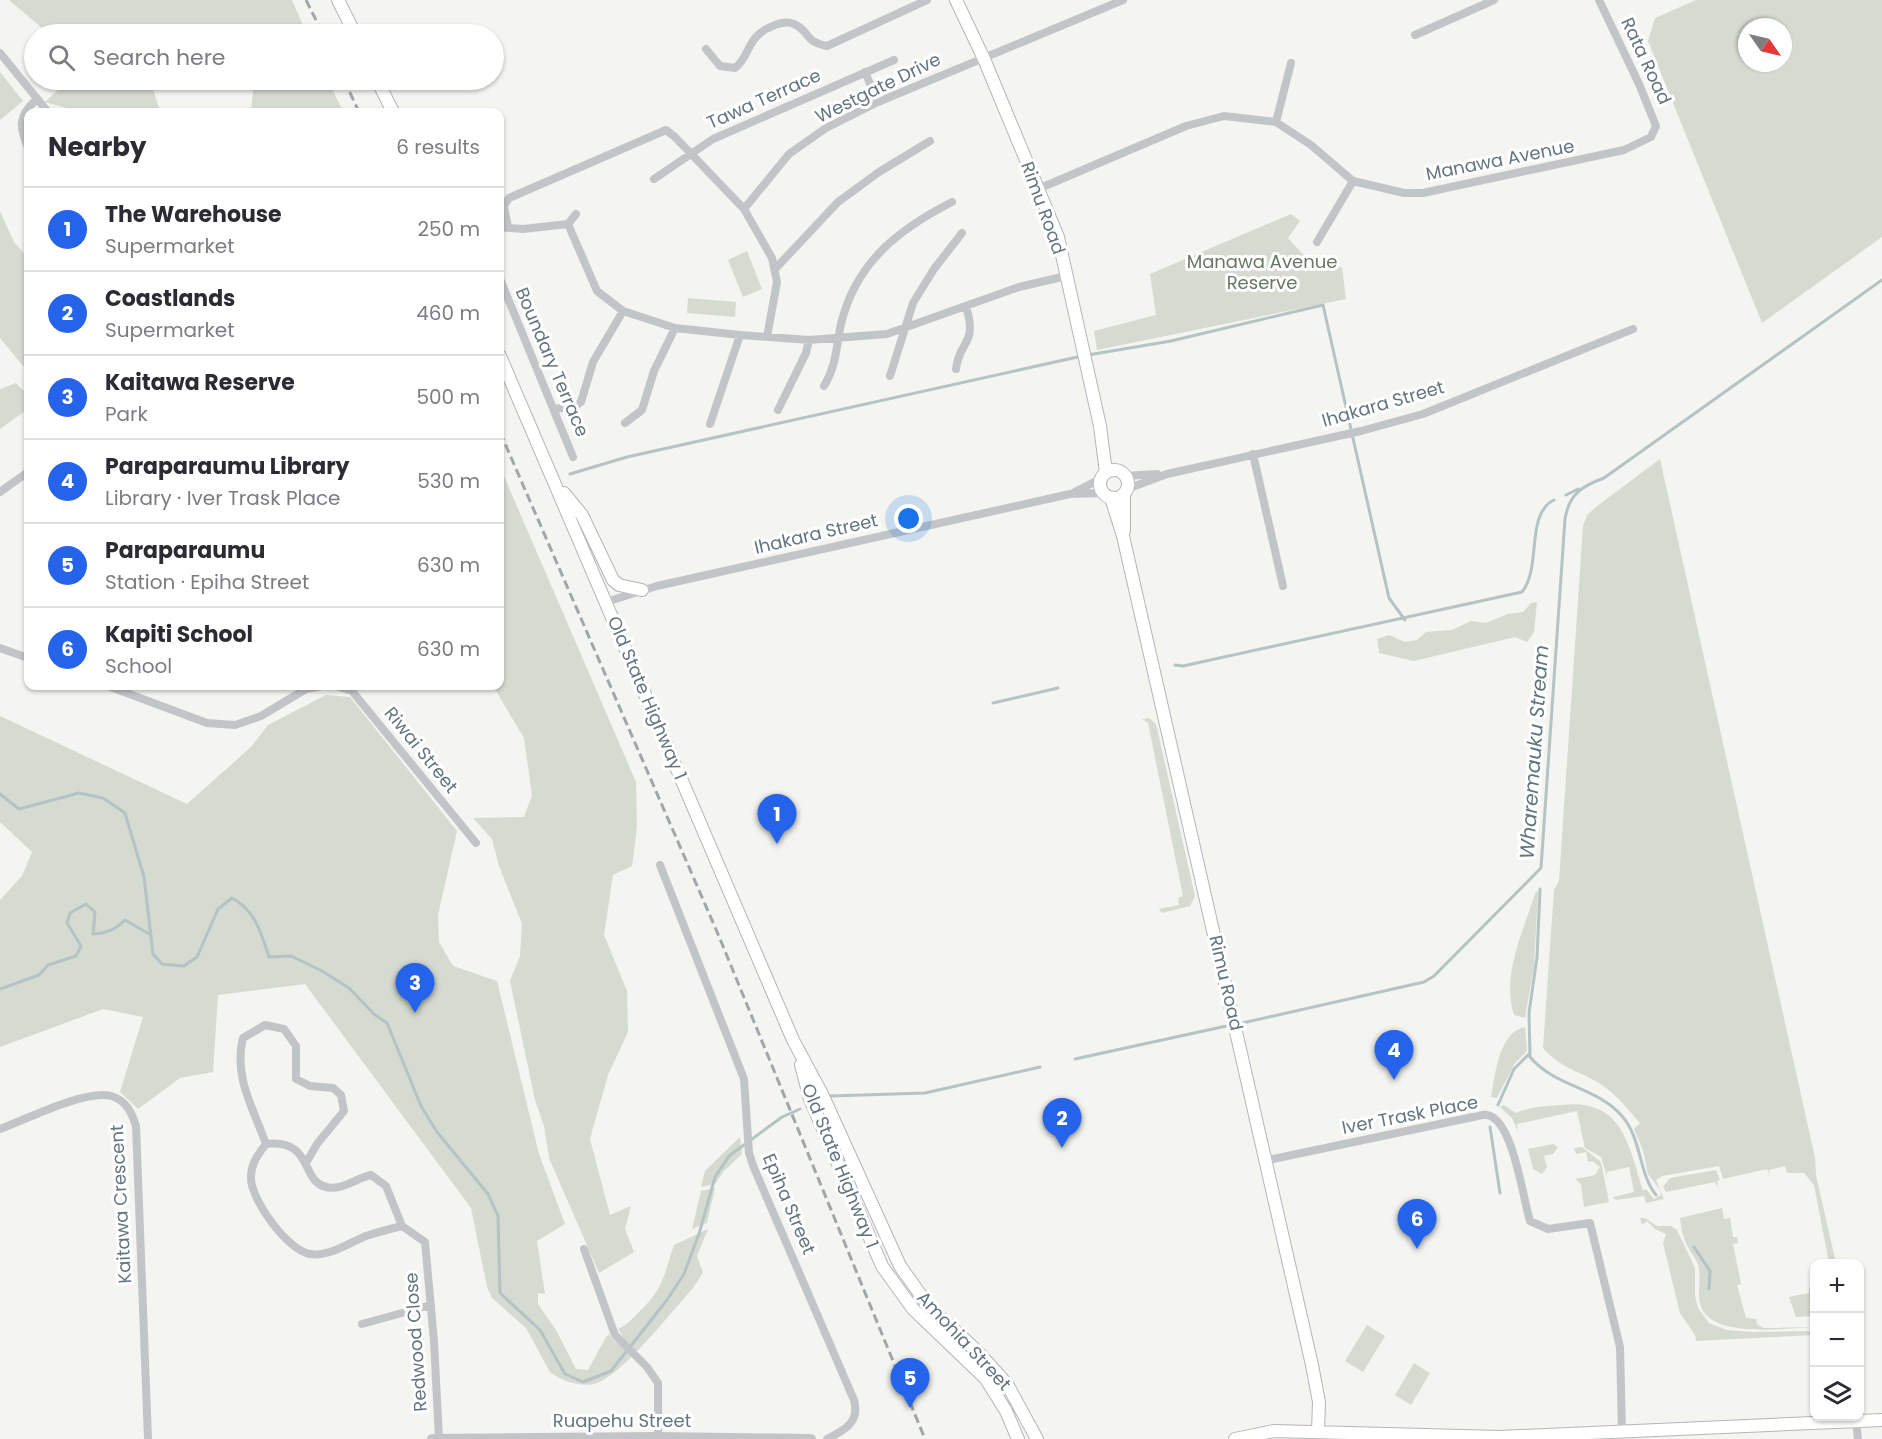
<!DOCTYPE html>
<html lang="en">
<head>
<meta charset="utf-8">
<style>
  :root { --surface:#fff; --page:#f7f7f7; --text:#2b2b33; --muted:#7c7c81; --line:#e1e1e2; --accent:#2563eb }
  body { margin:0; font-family:Poppins,sans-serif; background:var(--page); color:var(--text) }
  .controls { position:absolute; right:18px; bottom:18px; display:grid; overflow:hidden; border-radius:12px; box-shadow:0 2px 4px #0004 }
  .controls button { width:54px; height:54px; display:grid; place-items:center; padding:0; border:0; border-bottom:2px solid var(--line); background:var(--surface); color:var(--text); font:30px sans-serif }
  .compass { position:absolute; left:1738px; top:18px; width:54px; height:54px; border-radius:50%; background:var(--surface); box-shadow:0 2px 4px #0004; rotate:124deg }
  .you { position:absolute; left:909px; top:519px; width:21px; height:21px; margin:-15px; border:4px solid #fff; border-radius:50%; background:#1a73e8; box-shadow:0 0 0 9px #1a73e833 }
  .badge { display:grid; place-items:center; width:39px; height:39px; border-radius:50%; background:var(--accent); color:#fff; font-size:20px; font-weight:700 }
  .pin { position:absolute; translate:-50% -50px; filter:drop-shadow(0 2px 3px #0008) }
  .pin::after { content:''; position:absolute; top:32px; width:21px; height:18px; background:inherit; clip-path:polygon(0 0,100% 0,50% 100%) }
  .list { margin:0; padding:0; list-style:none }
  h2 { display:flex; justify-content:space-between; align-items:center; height:78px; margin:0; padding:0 24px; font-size:26px }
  h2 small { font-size:20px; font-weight:400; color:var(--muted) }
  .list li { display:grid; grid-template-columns:39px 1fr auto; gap:18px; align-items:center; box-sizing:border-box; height:84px; padding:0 24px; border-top:2px solid var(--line) }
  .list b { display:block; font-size:22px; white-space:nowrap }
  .list p { margin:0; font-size:20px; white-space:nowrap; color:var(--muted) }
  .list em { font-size:20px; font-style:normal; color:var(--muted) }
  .icon { flex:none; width:33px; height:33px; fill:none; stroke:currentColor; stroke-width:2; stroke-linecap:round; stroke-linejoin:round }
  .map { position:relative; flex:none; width:1882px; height:1439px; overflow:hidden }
  .search { position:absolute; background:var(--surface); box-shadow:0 2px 4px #0004; left:24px; top:24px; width:480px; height:66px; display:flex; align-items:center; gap:15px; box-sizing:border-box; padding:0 21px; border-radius:33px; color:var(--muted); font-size:22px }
  .panel { position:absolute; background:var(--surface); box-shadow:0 2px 4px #0004; left:24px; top:108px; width:480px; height:582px; border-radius:12px }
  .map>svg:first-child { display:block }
  .green { fill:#d5dbd1; fill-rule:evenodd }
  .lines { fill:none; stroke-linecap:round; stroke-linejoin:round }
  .stream { stroke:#b5c3c5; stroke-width:3 }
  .secondary-casing { stroke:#b2b7ba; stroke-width:14 }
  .minor { stroke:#c2c5c8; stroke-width:8 }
  .tertiary { stroke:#c2c5c8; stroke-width:10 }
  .secondary { stroke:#fff; stroke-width:12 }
  .rail { stroke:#a0a7ab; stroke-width:3; stroke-dasharray:9 4.5; stroke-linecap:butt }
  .labels { text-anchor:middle; stroke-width:6; stroke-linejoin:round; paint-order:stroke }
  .street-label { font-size:18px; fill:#647580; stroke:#fff }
  .park-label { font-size:18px; fill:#687763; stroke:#fff }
  .water-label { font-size:20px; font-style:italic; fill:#5f777e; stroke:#fff }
</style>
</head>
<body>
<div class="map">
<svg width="1882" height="1439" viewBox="0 0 1882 1439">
  <rect width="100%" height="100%" fill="#f4f4f0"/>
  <path class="green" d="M9,0H292L307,34H49Z
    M1696,0H1882V237L1762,323L1648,41L1655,18ZM1747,27H1783V63H1747Z
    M0,72L23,101L0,120Z
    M60,80H159L153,89L159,108C115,112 89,116 45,102L57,91Z
    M254,80H328L343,112H251Z
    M0,211L14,242L28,258V372L0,338Z
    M1291,214L1300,221L1288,238L1310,262L1342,267L1346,299L1097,350L1094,331L1156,315L1150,274Z
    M747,251L762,289L743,297L728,260Z
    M688,298L736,302L735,317L687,313Z
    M16,383L28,395V409L0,429V389Z
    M1660,459L1815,1158L1816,1175L1836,1263H1829L1814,1185L1804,1173H1787L1785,1166L1769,1170L1770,1176L1767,1169L1723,1179L1719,1166L1662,1176L1656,1180L1664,1199L1646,1203L1644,1196L1616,1200L1613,1197L1634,1192L1629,1167L1607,1172V1177L1601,1157L1585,1148L1577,1111L1517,1124L1518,1132L1512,1118L1500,1107L1504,1105L1516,1113C1528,1107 1547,1106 1561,1105C1622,1098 1628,1143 1643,1190L1646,1189L1654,1199L1661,1195L1660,1190L1648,1174L1643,1150L1634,1129L1640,1123C1627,1108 1616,1094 1599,1083C1575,1069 1562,1069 1543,1048L1554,890L1559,881L1583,526L1587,515L1596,507Z
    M500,467L636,782L637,827L632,866L613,875L604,935L627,991L628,1032L608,1075L590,1139L610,1215L631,1206L625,1229L634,1252L599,1273L549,1158L544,1126L535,1100L510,981L520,956L522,924L499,866L492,839L473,818L524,817L532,795L524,738L493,686H500Z
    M1537,602L1534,632L1527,642L1515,637L1414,661L1379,653L1377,639L1389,635L1405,642L1417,640L1426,632L1452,630L1471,621L1486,623L1508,614L1523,612L1531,603Z
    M326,695L350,697L457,831L438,915L439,942L453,966L497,981L539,1154L565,1224L537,1241L545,1294L538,1293V1304L556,1330L576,1369L588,1370L606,1337L609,1334L615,1342L622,1335L618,1329C627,1325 633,1318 640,1311C664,1288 664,1274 674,1245L708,1229L697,1256L703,1273L693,1288C672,1311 620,1378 594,1384C580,1387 561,1381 550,1372L526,1328L492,1298L487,1287L471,1208L305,984L218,995L213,1072L180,1078L138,1109L120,1092L143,1017L103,1009L0,1047V900L22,876L32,852L0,822V716L187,804L251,747L268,725Z
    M1149,718L1156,724L1195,896L1190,906L1162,913L1159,909L1179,905L1178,898L1183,896L1148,723L1142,719Z
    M1536,891L1538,892L1534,966L1525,1018L1514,1015C1501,974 1524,930 1536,891Z
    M1525,1027L1527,1051L1515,1063L1497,1098L1491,1097C1495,1076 1499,1031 1525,1027Z
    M740,1137L742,1154L723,1172L715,1184L701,1187L705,1171Z
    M1553,1144L1558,1147L1553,1154L1544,1156L1547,1167L1542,1174L1533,1169L1528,1149Z
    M1582,1147L1601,1162L1609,1202L1584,1207L1581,1184L1575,1179L1595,1175L1600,1167L1592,1161L1588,1162L1586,1152L1576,1154L1574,1148Z
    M1716,1170L1720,1180L1717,1181L1718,1188L1715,1182L1666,1192L1663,1187L1670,1178Z
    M715,1188L707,1223L692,1229L701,1191Z
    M1722,1208L1724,1219L1730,1218L1733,1237H1737L1738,1243L1733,1244L1741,1284L1737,1285L1746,1318L1756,1319L1757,1324L1763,1328L1814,1327C1787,1328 1714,1339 1701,1307C1696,1293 1702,1279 1698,1265C1695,1256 1688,1250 1685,1241C1682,1233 1681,1226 1680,1218Z
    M1640,1218H1645L1657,1226H1671L1677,1230L1695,1268V1296L1698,1308L1709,1323L1727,1330L1753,1332L1814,1331V1354L1813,1335L1696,1341L1695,1335L1680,1313L1663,1243L1666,1234L1655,1229L1647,1221L1642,1225Z
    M1814,1287V1316L1796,1317L1789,1297L1809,1293V1288Z
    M1367,1325L1385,1336L1363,1372L1345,1361Z
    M1414,1363L1430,1373L1411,1405L1395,1395Z"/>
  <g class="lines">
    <path class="stream" d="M1088,355L1171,341L1323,305L1389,598L1405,620
      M570,474L627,457L1082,356
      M1566,495L1578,489
      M1175,665L1183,666L1522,592C1542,567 1525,514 1554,500
      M993,703L1058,688
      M0,794L19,809L79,793L103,798L125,813L144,877L153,954L162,964L184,966L197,957L218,909L232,898C256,911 261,933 269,957L291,956L322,971L349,988L374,1014L387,1023L421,1106L437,1132L488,1194L498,1216L500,1293L540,1330L565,1374L583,1382L611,1371L667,1300L684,1274L699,1234L715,1177L729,1156L782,1117L800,1109
      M1540,889L1537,957L1529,1013L1530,1057C1555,1087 1597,1087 1622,1116C1642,1139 1638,1172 1656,1195
      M0,989L39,975L48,965L76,956L81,946L67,923L70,913L86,904L95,912L93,934C107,933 115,930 125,920L151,935
      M1238,1024L1424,982L1434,976L1541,868L1565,519C1569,494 1582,486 1604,478L1882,280
      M1075,1059L1231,1025
      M831,1096L925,1093L1040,1067
      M1498,1105L1514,1069L1529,1054
      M1490,1127L1500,1193
      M1694,1247L1710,1271L1709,1289"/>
    <g class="secondary-casing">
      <path id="secondary" d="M338,0L355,34
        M956,0L984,59L1058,237L1100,426L1106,473
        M377,80L393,112
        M500,356L793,1040L822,1094L900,1266L930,1308L977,1351L1007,1384L1037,1439
        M1100 484a14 14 0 1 1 28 0a14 14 0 1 1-28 0Z
        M564,493L582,515L613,580L619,585L642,590
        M1124,494V531
        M1111,498L1123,536L1312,1365L1319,1402L1318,1431
        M801,1065L810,1099L882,1266L913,1309L986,1379L1006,1411L1018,1439
        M1235,1439L1274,1431L1499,1437L1882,1420"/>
    </g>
    <path class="minor" d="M1415,35L1494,0
      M706,49L720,66L735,68C746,60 747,47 756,37C763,29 783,19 794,24C810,31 804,42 827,46L927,0
      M0,53L48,112
      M865,72L878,102
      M1276,122L1291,63
      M28,147C19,127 18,116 36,100
      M654,179L713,139L894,60
      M1038,189L1186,126L1224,116L1276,122L1311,145L1353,181L1404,193H1423L1624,150L1651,137L1656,126L1639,84L1599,0
      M744,209L789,154L826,128L878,102L1123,0
      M576,214L568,224L597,291L623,311L675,328L740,335L809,340L887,334L1019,287L1066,276
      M500,227L523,229L568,224
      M508,227L504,206L509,198L666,130L675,137L744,209L772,258L777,282L767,337
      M1317,242L1353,181
      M776,268L838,202L879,172L930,141
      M500,279L573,457
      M956,369C959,340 978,346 966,306
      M890,376L913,303L934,269L962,233
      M824,386C837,365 836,346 841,324C856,262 899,229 952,202
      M555,409L576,406L581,402L593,362L623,311
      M778,410L806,353L809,340
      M625,423L642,410L654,371L675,328
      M710,424L740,335
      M1253,454L1283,586
      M1125,476L1157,474
      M1127,489L1167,474L1361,431L1423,414L1633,329
      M0,492L28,472
      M1073,493L1102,478
      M606,602L657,586L1070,494L1103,493
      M0,648L28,658
      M108,686L207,723L235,725L261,716L306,689L322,686
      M336,686L352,691L476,843
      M660,865L744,1079L749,1153L754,1168L854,1400C860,1422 845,1430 827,1439
      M0,1129C25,1120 86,1089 111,1096C126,1100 132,1113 136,1126L148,1439
      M266,1144C254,1110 233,1076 243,1038L265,1025L284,1029L296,1046V1079L310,1086L333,1088L341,1095L344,1111L317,1144L306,1163
      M1268,1160L1473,1117C1477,1117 1483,1114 1487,1115C1513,1119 1523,1199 1530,1221L1548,1229L1590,1223L1620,1347L1622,1433
      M402,1226C390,1229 378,1232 366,1236C349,1243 329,1257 310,1254C288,1251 250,1199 251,1177C251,1164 258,1154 266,1144C314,1139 300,1181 326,1187C342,1191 356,1178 371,1175L386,1186L402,1226L425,1242L434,1341L439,1439
      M584,1249L615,1335L647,1367L658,1383V1437
      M362,1324L431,1305
      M1856,1422L1858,1439"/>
    <path class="tertiary" d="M432,1439L658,1437L811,1439"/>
    <use href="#secondary" class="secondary"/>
    <path class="rail" d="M306,0L323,34
      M344,80L359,112
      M500,432L718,934L925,1439"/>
  </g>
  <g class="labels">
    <g class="street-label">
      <text transform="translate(1646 61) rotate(65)" y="6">Rata Road</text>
      <text transform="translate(878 88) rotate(-26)" y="6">Westgate Drive</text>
      <text transform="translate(764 99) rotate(-24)" y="6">Tawa Terrace</text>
      <text transform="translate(1500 160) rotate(-11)" y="6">Manawa Avenue</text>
      <text transform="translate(1043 208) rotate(70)" y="6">Rimu Road</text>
      <text transform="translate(552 362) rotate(67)" y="6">Boundary Terrace</text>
      <text transform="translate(1383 404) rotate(-16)" y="6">Ihakara Street</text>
      <text transform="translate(816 534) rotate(-13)" y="6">Ihakara Street</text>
      <text transform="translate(647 698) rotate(67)" y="6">Old State Highway 1</text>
      <text transform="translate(421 750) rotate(51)" y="6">Riwai Street</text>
      <text transform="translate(1226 983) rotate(77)" y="6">Rimu Road</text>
      <text transform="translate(1410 1115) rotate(-11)" y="6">Iver Trask Place</text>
      <text transform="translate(840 1166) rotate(68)" y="6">Old State Highway 1</text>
      <text transform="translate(121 1204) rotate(-93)" y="6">Kaitawa Crescent</text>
      <text transform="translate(789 1204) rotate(67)" y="6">Epiha Street</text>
      <text transform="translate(964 1341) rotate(47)" y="6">Amohia Street</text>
      <text transform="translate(416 1342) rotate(-94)" y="6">Redwood Close</text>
      <text x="622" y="1427">Ruapehu Street</text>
    </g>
    <g class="park-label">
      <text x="1262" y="268">Manawa Avenue<tspan x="1262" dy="21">Reserve</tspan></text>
    </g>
    <g class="water-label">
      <text transform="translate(1534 752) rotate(-86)" y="7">Wharemauku Stream</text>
    </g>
  </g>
</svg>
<div class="controls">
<button>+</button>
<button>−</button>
<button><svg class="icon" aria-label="layers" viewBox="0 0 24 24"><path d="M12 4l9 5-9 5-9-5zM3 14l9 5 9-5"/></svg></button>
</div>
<svg class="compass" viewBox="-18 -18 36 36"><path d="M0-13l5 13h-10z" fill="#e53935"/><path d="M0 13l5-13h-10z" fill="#7c7c81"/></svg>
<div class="you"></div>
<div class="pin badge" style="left:777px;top:844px">1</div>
<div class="pin badge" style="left:1062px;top:1148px">2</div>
<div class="pin badge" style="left:415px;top:1013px">3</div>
<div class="pin badge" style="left:1394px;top:1080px">4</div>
<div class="pin badge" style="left:910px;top:1408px">5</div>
<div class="pin badge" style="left:1417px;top:1249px">6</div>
<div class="search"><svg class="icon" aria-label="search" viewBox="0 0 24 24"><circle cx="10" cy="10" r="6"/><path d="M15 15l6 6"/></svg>Search here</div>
<section class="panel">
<h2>Nearby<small>6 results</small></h2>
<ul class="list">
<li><span class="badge">1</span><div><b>The Warehouse</b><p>Supermarket</p></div><em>250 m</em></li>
<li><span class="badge">2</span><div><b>Coastlands</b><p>Supermarket</p></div><em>460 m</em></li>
<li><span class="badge">3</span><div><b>Kaitawa Reserve</b><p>Park</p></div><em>500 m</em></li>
<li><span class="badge">4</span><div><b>Paraparaumu Library</b><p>Library · Iver Trask Place</p></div><em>530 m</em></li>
<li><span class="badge">5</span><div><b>Paraparaumu</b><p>Station · Epiha Street</p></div><em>630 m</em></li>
<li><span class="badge">6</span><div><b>Kapiti School</b><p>School</p></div><em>630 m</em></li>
</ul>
</section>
</div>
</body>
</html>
